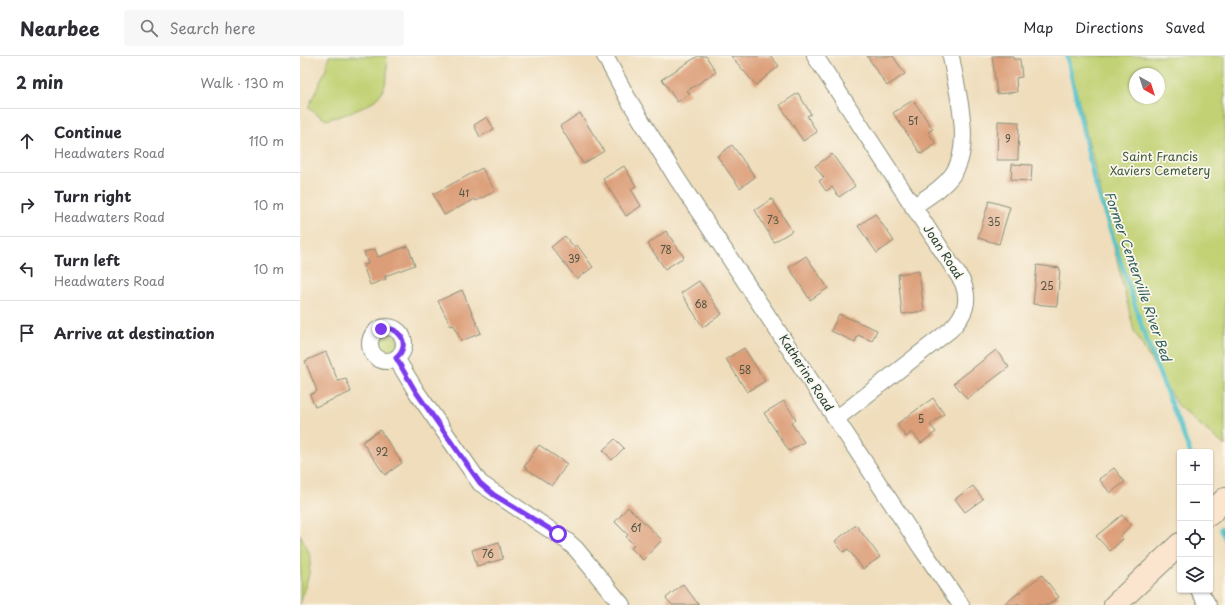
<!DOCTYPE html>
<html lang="en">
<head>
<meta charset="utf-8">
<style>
  :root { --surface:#fff; --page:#f7f7f7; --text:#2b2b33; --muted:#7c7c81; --line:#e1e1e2 }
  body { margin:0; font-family:"Playpen Sans",sans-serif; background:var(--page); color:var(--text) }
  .controls { position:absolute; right:12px; bottom:12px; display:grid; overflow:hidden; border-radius:4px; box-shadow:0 1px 3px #0004 }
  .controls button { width:36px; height:36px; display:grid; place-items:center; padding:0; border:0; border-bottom:1px solid var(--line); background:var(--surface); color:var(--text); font:20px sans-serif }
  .compass { position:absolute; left:829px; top:12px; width:36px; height:36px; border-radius:50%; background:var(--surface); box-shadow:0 1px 3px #0004; rotate:141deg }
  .stop { position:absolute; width:12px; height:12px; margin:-9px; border:3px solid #7c3aed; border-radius:50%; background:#fff }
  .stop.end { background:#7c3aed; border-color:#fff; box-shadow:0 1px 4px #0008 }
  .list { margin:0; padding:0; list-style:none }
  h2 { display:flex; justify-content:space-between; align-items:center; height:52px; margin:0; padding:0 16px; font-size:17px }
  h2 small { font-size:13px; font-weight:400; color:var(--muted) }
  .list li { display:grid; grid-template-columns:26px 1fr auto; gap:12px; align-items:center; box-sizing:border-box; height:64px; padding:0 16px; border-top:1px solid var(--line) }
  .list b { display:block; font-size:15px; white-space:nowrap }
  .list p { margin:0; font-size:13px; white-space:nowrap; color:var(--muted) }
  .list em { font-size:13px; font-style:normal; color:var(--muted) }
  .icon { flex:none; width:22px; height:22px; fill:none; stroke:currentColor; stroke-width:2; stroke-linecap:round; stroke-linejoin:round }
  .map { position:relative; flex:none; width:925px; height:549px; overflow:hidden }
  header { display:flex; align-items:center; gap:24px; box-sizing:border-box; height:56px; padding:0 20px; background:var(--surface); border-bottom:1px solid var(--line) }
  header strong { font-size:19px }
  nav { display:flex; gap:22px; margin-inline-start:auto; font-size:14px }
  .search { width:280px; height:36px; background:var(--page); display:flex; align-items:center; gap:10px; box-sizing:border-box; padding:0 14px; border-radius:4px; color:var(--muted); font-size:15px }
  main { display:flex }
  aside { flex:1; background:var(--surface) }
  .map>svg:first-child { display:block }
  .green { fill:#c1d173; stroke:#708754; fill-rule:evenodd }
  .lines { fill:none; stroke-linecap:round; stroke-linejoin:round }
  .stream { stroke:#55c3ca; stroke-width:4.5 }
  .building { fill:#dc9e78 }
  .street-casing { stroke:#878d78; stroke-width:18 }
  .secondary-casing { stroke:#878d78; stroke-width:24 }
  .street { stroke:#fff; stroke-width:16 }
  .secondary { stroke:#fbe5cf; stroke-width:22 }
  .route { stroke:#7c3aed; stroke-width:5 }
  .labels { text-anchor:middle; stroke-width:3.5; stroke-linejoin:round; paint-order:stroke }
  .number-label { font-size:10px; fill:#4e5545 }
  .park-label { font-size:12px; fill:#3f5b41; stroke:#fbf7ec }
  .street-label { font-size:12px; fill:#1f3d34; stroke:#fbf7ec }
  .water-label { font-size:13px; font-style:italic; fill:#2c5e5a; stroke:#fbf7ec }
</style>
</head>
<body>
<header>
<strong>Nearbee</strong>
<div class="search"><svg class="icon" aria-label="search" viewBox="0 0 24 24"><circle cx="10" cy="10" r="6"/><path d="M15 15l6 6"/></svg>Search here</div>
<nav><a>Map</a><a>Directions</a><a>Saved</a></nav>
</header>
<main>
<aside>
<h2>2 min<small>Walk · 130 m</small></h2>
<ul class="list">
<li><svg class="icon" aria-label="ahead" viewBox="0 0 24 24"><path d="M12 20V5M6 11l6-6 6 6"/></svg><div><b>Continue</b><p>Headwaters Road</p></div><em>110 m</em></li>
<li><svg class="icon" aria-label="right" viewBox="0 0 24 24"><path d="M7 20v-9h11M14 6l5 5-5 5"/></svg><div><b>Turn right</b><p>Headwaters Road</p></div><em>10 m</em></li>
<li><svg class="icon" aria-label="left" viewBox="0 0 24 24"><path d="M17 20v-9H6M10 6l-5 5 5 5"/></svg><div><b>Turn left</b><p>Headwaters Road</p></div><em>10 m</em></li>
<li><svg class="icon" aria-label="arrive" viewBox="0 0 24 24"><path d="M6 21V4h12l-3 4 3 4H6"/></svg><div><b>Arrive at destination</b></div></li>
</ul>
</aside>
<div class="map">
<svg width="925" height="549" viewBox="0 0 925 549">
  <rect width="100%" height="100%" fill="#fbf7ec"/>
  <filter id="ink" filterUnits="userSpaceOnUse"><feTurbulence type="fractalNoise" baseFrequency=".025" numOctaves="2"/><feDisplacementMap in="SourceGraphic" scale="8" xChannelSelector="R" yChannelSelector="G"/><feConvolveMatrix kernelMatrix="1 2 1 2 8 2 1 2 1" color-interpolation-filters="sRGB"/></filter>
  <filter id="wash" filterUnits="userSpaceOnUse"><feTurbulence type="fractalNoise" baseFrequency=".012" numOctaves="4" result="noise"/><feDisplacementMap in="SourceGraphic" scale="16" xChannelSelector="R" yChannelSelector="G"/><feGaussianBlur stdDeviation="0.9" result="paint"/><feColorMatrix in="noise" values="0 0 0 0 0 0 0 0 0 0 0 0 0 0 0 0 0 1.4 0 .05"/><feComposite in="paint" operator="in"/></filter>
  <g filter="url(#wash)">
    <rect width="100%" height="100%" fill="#efddbb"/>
    <path class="green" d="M29,0H86C94,47 63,53 26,64L8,52L26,13Z
      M768,0H925V390L877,349L834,275ZM835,18H859V42H835Z
      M76 288a11 11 0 1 1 22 0a11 11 0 1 1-22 0Z
      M0,478L11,501L9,518L0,548Z"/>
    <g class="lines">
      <path class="stream" d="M767,0L794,124L847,286L890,396
        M921,473L925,483"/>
    </g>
    <g id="blocks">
      <path class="building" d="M398,0H406L416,16L387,35L390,38L377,46L362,23Z
        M431,0H471L479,10L456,29Z
        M567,0H593L605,18L587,30Z
        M692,0H713V3H720L722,21L716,22L717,36L697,38Z
        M498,37L511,58L507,60L517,76L503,85L480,49Z
        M613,44L633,73L628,76L636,88L621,98L593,57Z
        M280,57L304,95L283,108L260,70Z
        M187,61L194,73L180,81L174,69Z
        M698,65L719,66L718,104H697Z
        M432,89L455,121L440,132L417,100Z
        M532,98L555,130L539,141L532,131L526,135L519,125L524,122L515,110Z
        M712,108L732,109L731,125L711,124Z
        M324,110L336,130L331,133L341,150L326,160L303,123Z
        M182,112L195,135L176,145L175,143L144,159L133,138Z
        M472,143L492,175L474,186L455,154Z
        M689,145L710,151L699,188L678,182Z
        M575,158L594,185L577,197L558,170Z
        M366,175L384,201L365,213L348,188Z
        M265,180L274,191L277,189L293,211L277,223L251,191Z
        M108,190L115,209L85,220L86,223L70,229L63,209L68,208L64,196L75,193L78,201Z
        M506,200L528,232L510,244L489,211Z
        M737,209L760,212L757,250L733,248Z
        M619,215L624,255L602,258L598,218Z
        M399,225L422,258L403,271L381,237Z
        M162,234L181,277L161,285L154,269L151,270L138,245Z
        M539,258L577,274L572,285L558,279L555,286L531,275Z
        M444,292L465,325L447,336L426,303Z
        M696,294L709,311L667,343L654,327Z
        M26,296L38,325L46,323L51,336L15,351L10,339L17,335L5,305Z
        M633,342L644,358L630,369L636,376L621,387L612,376L606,381L597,368Z
        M484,345L496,363L491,367L504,386L489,395L464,357Z
        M80,374L102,407L85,419L62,386Z
        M315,383L324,392L312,404L303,394Z
        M239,389L267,408L252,430L224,411Z
        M814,412L825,426L810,437L799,423Z
        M673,430L683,443L665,456L655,443Z
        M328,451L362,484L343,504L331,492L334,489L326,481L328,479L315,466Z
        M822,459L831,469L820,480L823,483L810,495L796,480Z
        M556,469L580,501L563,513L548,493L543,496L535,485Z
        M199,486L203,503L177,510L172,494Z
        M742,519L759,541L748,549H703Z
        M383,528L399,549H372L366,542Z"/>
    </g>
  </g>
  <g filter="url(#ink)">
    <use href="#blocks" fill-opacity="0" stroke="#878d78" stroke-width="1"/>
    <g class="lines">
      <g class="street-casing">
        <path id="street" d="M305,0L327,41L376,121L622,493L661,549
          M515,0L662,225C671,245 665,259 650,274L536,363
          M613,151C627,141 643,132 653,118C674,88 656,33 651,0
          M70 288a17 17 0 1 1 34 0a17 17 0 1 1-34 0Z
          M96,302L116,335L180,427L267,485L276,493L322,549
          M899,534L908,549"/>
      </g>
      <g class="secondary-casing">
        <path id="secondary" d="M910,458L925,443
          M815,549L880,488"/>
      </g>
      <use href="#street" class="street"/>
      <use href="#secondary" class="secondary"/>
    </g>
  </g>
  <g class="lines" filter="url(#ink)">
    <path class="route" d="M81,273C99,268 112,289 96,302L116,336L180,427L194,439L258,478"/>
  </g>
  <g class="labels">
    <g class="number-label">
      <text x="613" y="69">51</text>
      <text x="708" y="87">9</text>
      <text x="164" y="141">41</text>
      <text x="473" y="168">73</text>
      <text x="694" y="170">35</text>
      <text x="366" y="198">78</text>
      <text x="274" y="207">39</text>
      <text x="747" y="234">25</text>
      <text x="401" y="252">68</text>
      <text x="445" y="318">58</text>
      <text x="621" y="367">5</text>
      <text x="82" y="400">92</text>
      <text x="336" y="476">61</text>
      <text x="188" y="502">76</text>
    </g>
    <g class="park-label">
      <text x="860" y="105">Saint Francis<tspan x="860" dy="14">Xaviers Cemetery</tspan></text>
    </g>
    <g class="street-label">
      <text transform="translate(643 196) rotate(57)" y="4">Joan Road</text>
      <text transform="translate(506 317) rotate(57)" y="4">Katherine Road</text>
    </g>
    <g class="water-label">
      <text transform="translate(838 220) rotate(71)" y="5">Former Centerville River Bed</text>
    </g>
  </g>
</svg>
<div class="controls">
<button>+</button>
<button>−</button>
<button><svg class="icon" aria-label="locate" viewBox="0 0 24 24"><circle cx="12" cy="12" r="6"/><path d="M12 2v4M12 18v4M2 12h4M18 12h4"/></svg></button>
<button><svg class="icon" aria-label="layers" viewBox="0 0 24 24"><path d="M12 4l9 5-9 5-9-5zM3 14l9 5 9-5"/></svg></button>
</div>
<svg class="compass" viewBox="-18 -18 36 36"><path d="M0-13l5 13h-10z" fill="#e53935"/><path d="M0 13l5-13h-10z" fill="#7c7c81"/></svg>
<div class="stop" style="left:258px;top:478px"></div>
<div class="stop end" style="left:81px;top:273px"></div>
</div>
</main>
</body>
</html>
